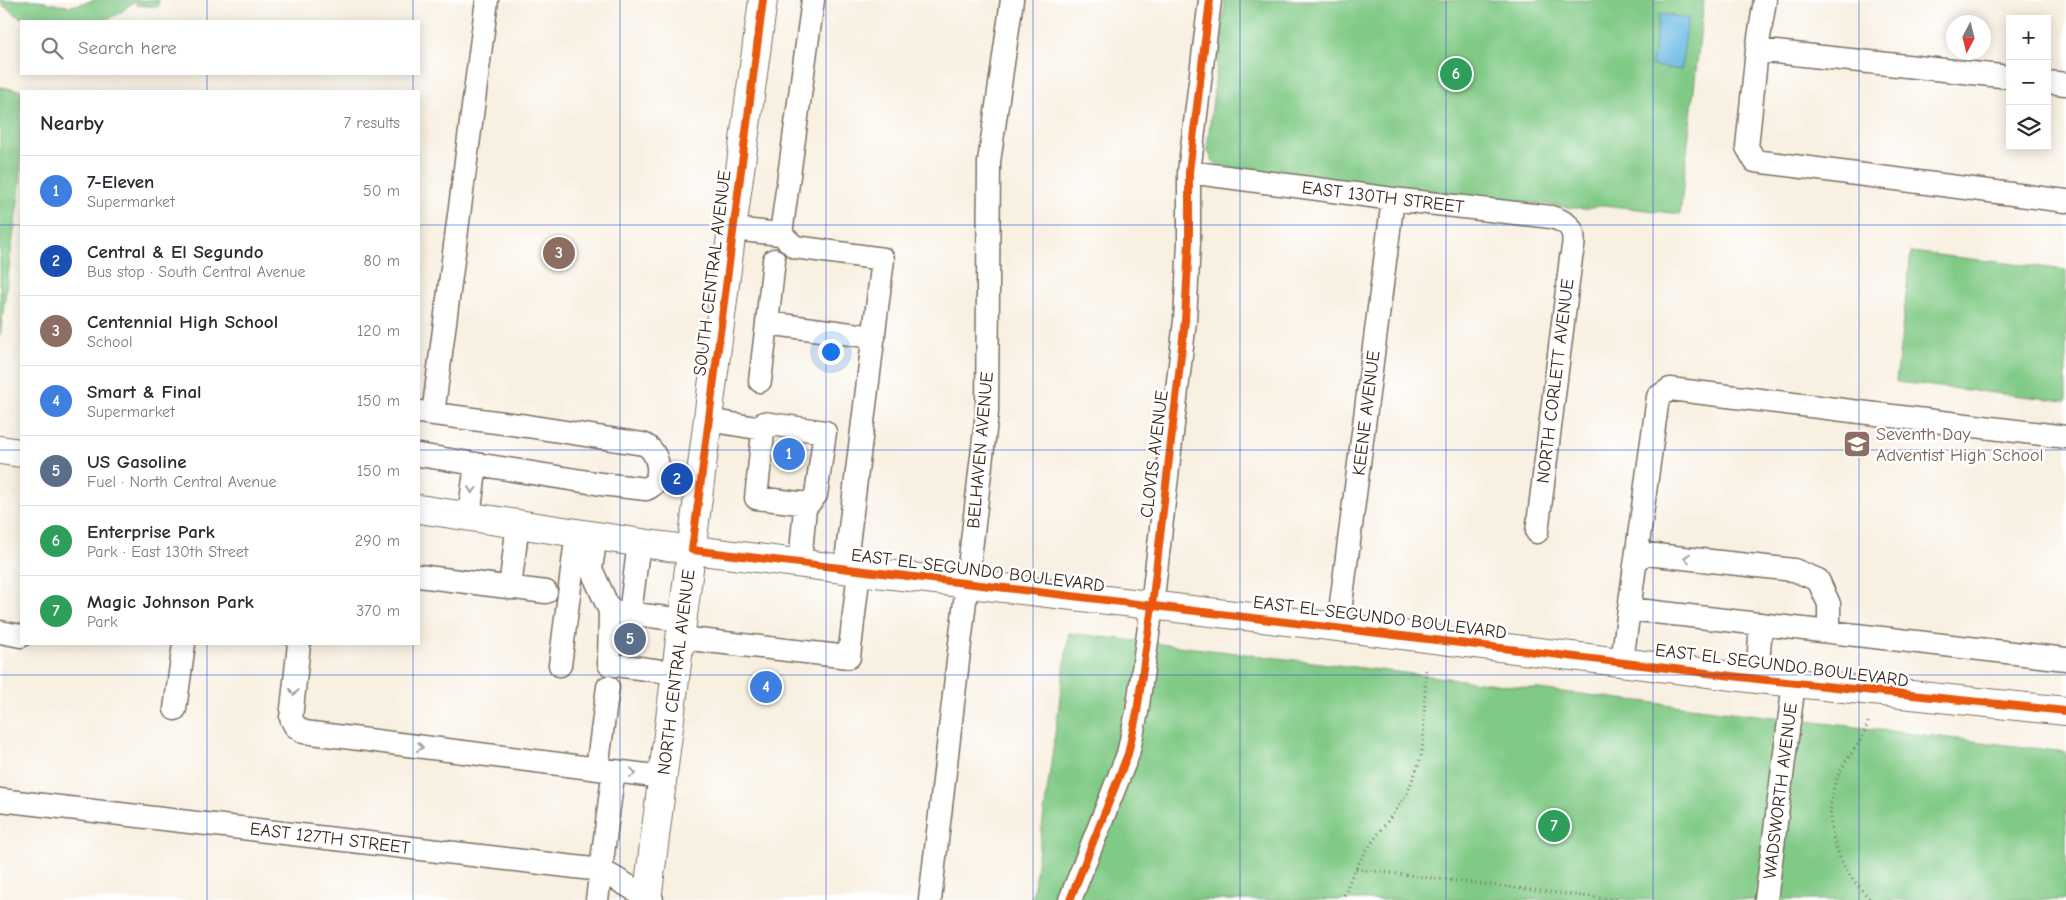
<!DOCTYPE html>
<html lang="en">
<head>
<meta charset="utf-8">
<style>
  :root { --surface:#fff; --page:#f7f7f7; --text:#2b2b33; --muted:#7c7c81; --line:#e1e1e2; --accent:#7c3aed }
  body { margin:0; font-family:"Comic Neue",sans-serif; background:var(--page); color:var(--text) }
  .controls { position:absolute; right:15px; top:15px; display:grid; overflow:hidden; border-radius:0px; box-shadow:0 2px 12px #0003 }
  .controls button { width:45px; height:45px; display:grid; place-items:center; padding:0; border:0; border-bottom:1px solid var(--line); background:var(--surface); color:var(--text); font:25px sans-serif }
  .compass { position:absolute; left:1946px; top:15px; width:45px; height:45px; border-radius:50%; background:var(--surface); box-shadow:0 2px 12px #0003; rotate:187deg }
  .you { position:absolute; left:830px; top:351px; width:18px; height:18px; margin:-12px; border:4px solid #fff; border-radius:50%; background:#1a73e8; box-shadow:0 0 0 8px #1a73e833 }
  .badge { display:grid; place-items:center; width:32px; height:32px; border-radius:50%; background:var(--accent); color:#fff; font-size:16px; font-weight:700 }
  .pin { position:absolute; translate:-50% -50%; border:2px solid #fff; box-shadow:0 1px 5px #0006 }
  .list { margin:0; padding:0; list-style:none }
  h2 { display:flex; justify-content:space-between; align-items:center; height:65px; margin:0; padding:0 20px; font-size:21px }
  h2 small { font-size:16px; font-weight:400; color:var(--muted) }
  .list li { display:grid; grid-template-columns:32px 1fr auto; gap:15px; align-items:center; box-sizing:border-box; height:70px; padding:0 20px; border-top:1px solid var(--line) }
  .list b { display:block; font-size:19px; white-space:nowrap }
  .list p { margin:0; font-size:16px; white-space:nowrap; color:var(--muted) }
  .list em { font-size:16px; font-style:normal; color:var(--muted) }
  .icon { flex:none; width:28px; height:28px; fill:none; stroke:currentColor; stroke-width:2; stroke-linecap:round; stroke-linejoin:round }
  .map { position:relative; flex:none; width:2066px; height:900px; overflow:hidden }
  .search { position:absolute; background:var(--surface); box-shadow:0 2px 12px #0003; left:20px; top:20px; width:400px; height:55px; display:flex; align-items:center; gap:12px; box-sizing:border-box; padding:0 18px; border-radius:0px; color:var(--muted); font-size:19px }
  .panel { position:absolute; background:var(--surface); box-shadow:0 2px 12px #0003; left:20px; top:90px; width:400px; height:555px; border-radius:0px }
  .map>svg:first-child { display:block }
  .green { fill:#81ca86; stroke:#5e7a52 }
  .water { fill:#6abae5; stroke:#527282 }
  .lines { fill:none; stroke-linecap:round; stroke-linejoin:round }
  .minor-casing { stroke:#7d6f62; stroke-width:25 }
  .major-casing { stroke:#7d6f62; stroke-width:30 }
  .path { stroke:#7d6f62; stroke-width:3; stroke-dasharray:1 4; stroke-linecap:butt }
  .minor { stroke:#fff; stroke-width:22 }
  .major { stroke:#fff; stroke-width:28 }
  .cycleway-casing { stroke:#fff; stroke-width:11 }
  .cycleway { stroke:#e8590c; stroke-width:8 }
  .oneway { stroke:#a79f9a }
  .grid { fill:none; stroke:#1d4ed8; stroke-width:1; stroke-opacity:0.55 }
  .labels { text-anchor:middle; stroke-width:5; stroke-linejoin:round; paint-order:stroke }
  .street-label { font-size:18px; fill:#3b2a1e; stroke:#fff }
  .education-label { font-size:18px; fill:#785e54; stroke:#fff; text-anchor:start }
</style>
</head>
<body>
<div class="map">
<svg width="2066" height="900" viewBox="0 0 2066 900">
  <rect width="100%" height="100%" fill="#fff"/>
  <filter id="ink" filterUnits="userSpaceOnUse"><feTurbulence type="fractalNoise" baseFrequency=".02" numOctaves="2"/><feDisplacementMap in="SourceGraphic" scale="10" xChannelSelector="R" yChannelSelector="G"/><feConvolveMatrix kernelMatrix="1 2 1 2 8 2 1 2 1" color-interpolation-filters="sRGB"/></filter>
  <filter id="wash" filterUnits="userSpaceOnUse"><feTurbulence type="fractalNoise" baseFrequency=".0096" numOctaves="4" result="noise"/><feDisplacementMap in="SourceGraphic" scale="20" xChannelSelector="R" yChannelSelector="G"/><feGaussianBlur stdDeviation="1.12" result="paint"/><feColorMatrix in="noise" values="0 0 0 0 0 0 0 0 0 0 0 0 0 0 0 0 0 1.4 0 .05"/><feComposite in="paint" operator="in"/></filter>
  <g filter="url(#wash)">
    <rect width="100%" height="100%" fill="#f8f0e1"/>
    <path class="green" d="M0,0H38L58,5L72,6L95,0H159L158,7L136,5V0L120,13L103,21H30L19,17L0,3Z
      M1225,0H1704L1680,214L1604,205L1584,209L1221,167L1213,161L1207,149Z
      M0,87L24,91H21V178L0,335Z
      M1911,252L2066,270V401L1896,382Z
      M1069,633L2066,752V900H1032Z"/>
    <path class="water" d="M1659,14L1688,18L1681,70L1652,66Z"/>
  </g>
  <g filter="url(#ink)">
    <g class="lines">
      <g class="minor-casing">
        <path id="minor" d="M1765,0L1757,50L1747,147L1755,161L2066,201
          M1757,50L2010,77
          M2047,82L2066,84
          M1189,172L1393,199L1551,217C1576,224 1576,235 1571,258L1537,532
          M732,229L781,234L813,0
          M781,234L795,247L883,259L845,569
          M767,323L774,260
          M760,381L767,323L874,337
          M419,412L527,426L643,444C660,450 665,483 646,489L601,484L419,455
          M433,414L487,0
          M708,420L763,429
          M469,516L476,464
          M596,535L591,569L610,611L609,664L676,673
          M1637,553L1794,570L1818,580L1829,604V632
          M800,563L805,508L816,495L825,432L764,423L756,498L808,504
          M419,576L546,592
          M510,588L518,523
          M1629,609L2066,659
          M610,611L683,620
          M630,614L639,542
          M1338,627L1393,199
          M0,632L21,636
          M681,638L849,657L859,571
          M299,644L291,718L295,726L304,732L662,777
          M1622,661L1658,397L1670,389L2066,437
          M560,665L577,532
          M1757,679L1761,624
          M175,709L184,644
          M597,769L608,687
          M0,800L601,870L652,900
          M597,900L612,784
          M930,900L987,413L989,162L1012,0
          M1070,900L1128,754L1137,712L1152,606L1185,321L1189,242V172L1210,0
          M1766,900L1794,683"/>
      </g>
      <g class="major-casing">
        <path id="major" d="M0,450L21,453
          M419,509L662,546L859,571L1338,627L1757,679L2066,711
          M647,900L732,229L763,0"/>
      </g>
      <path class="path" d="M1868,722C1864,740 1850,753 1842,768C1823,801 1829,843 1849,874C1855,883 1863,891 1871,900
        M1356,869L1617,900
        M1343,900C1353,861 1385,827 1407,794L1421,757L1423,743L1426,668"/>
      <use href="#minor" class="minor"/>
      <use href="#major" class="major"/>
      <g class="cycleway-casing">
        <path id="cycleway" d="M763,0L692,550L1757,679L2066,711
          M1070,900L1128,754L1137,712L1152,606L1185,321L1189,242V172L1210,0"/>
      </g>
      <use href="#cycleway" class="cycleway"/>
    </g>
    <defs><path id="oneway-chevron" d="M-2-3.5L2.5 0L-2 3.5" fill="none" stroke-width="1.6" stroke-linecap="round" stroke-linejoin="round" transform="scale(1.25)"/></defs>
    <g class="oneway">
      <use href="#oneway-chevron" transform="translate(472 490) rotate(97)"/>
      <use href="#oneway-chevron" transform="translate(1687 558) rotate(-174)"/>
      <use href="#oneway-chevron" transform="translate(294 692) rotate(96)"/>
      <use href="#oneway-chevron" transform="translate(420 747) rotate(7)"/>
      <use href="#oneway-chevron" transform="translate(633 773) rotate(7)"/>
    </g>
  </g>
  <path class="grid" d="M207,0V21M413,0V21M620,0V900M826,0V900M1033,0V900M1240,0V900M1446,0V900M1653,0V900M1859,0V900M207,74V91M413,74V91M0,225H21M419,225H2066M0,450H21M419,450H2066M207,644V900M413,644V900M0,675H2066"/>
  <defs>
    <g id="school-square" transform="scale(1.4375)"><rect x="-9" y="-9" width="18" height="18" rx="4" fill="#8d6e63" stroke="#fff"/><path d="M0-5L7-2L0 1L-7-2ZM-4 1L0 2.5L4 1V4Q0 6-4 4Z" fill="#fff"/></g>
  </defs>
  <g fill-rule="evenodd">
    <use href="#school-square" x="1857" y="444"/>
  </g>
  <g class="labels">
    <g class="street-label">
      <text transform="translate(1383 197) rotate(7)" y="6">EAST 130TH STREET</text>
      <text transform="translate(712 273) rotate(-83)" y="6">SOUTH CENTRAL AVENUE</text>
      <text transform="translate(1555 381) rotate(-83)" y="6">NORTH CORLETT AVENUE</text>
      <text transform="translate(1366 413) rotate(-83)" y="6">KEENE AVENUE</text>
      <text transform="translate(980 450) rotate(-85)" y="6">BELHAVEN AVENUE</text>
      <text transform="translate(1154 454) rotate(-83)" y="6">CLOVIS AVENUE</text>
      <text transform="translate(978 570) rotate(7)" y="6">EAST EL SEGUNDO BOULEVARD</text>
      <text transform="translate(1380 617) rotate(7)" y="6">EAST EL SEGUNDO BOULEVARD</text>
      <text transform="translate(1782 665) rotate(7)" y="6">EAST EL SEGUNDO BOULEVARD</text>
      <text transform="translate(676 672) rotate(-83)" y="6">NORTH CENTRAL AVENUE</text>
      <text transform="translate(1780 791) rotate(-83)" y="6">WADSWORTH AVENUE</text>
      <text transform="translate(330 838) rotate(7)" y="6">EAST 127TH STREET</text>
    </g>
    <g class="education-label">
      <text x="1876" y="440">Seventh Day<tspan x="1876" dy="21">Adventist High School</tspan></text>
    </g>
  </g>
</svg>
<div class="controls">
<button>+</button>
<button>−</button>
<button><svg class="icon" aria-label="layers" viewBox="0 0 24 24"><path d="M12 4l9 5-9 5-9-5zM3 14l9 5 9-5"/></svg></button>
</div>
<svg class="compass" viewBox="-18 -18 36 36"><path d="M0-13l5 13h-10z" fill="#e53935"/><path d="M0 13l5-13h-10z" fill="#7c7c81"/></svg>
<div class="you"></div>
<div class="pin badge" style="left:789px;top:454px;background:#3f7fe0">1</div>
<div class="pin badge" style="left:677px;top:479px;background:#1a4fb4">2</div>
<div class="pin badge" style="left:559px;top:253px;background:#8d6e63">3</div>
<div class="pin badge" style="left:766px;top:687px;background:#3f7fe0">4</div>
<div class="pin badge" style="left:630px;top:639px;background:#5c6f8a">5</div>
<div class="pin badge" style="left:1456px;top:74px;background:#2e9e5b">6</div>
<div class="pin badge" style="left:1554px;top:826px;background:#2e9e5b">7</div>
<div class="search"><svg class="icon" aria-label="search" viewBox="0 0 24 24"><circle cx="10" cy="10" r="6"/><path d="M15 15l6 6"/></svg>Search here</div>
<section class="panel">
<h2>Nearby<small>7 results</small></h2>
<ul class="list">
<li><span class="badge" style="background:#3f7fe0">1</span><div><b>7-Eleven</b><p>Supermarket</p></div><em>50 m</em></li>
<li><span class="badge" style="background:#1a4fb4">2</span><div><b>Central &amp; El Segundo</b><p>Bus stop · South Central Avenue</p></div><em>80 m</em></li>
<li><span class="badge" style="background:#8d6e63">3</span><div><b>Centennial High School</b><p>School</p></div><em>120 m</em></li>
<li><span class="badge" style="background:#3f7fe0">4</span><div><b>Smart &amp; Final</b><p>Supermarket</p></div><em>150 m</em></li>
<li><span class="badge" style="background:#5c6f8a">5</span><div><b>US Gasoline</b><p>Fuel · North Central Avenue</p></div><em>150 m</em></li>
<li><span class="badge" style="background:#2e9e5b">6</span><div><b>Enterprise Park</b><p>Park · East 130th Street</p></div><em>290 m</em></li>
<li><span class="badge" style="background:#2e9e5b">7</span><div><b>Magic Johnson Park</b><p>Park</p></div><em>370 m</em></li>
</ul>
</section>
</div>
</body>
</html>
